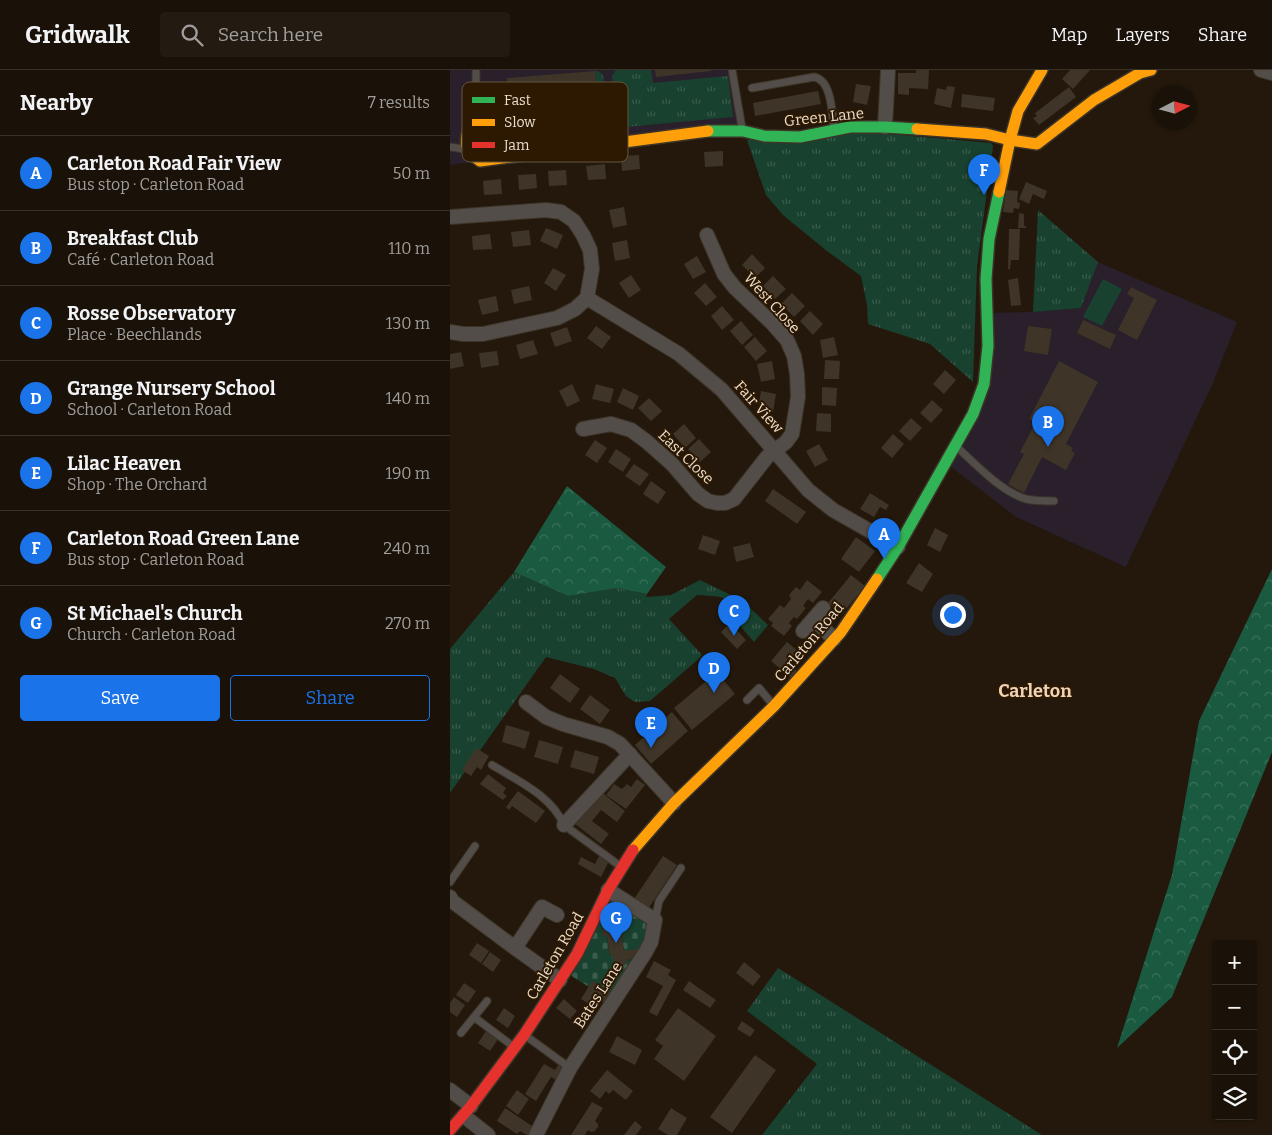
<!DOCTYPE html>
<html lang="en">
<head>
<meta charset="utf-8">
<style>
  :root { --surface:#1a1208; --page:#231b12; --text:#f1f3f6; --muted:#9f9e9c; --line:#383229; --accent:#1a73e8 }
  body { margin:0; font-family:Bitter,serif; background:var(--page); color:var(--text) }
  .controls { position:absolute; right:15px; bottom:15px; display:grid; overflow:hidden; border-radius:5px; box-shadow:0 1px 4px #0004 }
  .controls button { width:45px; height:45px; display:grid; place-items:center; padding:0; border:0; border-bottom:1px solid var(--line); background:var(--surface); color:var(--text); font:25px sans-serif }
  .compass { position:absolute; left:702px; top:15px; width:45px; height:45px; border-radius:50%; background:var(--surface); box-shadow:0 1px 4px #0004; rotate:84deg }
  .you { position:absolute; left:502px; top:544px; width:18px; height:18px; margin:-12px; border:4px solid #fff; border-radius:50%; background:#1a73e8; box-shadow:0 0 0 8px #1a73e833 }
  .badge { display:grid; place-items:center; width:32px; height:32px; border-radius:50%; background:var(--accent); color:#fff; font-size:16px; font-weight:700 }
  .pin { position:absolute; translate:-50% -41px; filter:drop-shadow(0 1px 2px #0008) }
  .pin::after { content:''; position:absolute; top:26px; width:18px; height:15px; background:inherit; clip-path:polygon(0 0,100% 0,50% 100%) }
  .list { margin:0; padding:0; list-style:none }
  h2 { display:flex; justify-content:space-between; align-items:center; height:65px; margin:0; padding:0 20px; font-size:21px }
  h2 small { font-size:16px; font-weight:400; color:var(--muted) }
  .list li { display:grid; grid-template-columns:32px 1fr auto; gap:15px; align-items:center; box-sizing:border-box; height:75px; padding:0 20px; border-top:1px solid var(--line) }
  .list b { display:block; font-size:19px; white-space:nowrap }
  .list p { margin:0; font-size:16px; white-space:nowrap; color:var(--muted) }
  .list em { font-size:16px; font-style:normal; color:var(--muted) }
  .actions { display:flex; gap:10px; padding:15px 20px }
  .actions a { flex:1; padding:11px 0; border:1px solid var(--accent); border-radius:5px; text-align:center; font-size:18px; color:var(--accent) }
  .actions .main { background:var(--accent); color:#fff }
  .icon { flex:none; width:28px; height:28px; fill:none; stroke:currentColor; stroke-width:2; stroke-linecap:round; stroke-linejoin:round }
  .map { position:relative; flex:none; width:822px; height:1065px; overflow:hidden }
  header { display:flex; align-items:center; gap:30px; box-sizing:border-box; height:70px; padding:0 25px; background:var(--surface); border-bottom:1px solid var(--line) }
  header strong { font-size:24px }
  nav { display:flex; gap:28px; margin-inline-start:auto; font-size:18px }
  .search { width:350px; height:45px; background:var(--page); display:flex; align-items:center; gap:12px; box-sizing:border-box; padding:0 18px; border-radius:5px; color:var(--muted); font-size:19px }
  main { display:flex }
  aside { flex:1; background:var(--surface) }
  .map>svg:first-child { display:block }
  .education { fill:#29202b }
  .grass { fill:url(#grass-tufts) }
  .forest { fill:url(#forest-crowns) }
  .cemetery { fill:url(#cemetery-stones); fill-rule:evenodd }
  .pitch { fill:#19412f }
  .building { fill:#3e3427 }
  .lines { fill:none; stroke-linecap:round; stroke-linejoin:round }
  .lane-casing { stroke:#3d3428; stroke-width:9 }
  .street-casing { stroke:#3d3428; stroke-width:16 }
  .fast-casing { stroke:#3d3428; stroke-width:14 }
  .slow-casing { stroke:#3d3428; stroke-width:14 }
  .jam-casing { stroke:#3d3428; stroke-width:14 }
  .lane { stroke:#524d48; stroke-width:7 }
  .street { stroke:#524d48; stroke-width:14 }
  .fast { stroke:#30b455; stroke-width:11 }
  .slow { stroke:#ff9f0a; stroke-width:11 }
  .jam { stroke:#e5322d; stroke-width:11 }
  .labels { text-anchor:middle; stroke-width:4; stroke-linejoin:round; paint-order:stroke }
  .street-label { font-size:15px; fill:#ebddcf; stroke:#2d1901 }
  .quarter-label { font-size:18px; font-weight:bold; fill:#efd3b6; stroke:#2d1901 }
  .key { fill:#2d1901; stroke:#66543f; stroke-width:1 }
  .key-label { font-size:14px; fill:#ebddcf }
</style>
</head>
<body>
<header>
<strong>Gridwalk</strong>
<div class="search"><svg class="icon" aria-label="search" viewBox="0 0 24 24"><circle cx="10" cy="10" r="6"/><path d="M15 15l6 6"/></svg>Search here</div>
<nav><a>Map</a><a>Layers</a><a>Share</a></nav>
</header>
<main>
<aside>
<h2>Nearby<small>7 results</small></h2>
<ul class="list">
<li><span class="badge">A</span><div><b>Carleton Road Fair View</b><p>Bus stop · Carleton Road</p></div><em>50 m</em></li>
<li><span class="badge">B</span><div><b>Breakfast Club</b><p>Café · Carleton Road</p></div><em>110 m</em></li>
<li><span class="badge">C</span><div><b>Rosse Observatory</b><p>Place · Beechlands</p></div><em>130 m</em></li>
<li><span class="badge">D</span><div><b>Grange Nursery School</b><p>School · Carleton Road</p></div><em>140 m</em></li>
<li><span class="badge">E</span><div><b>Lilac Heaven</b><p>Shop · The Orchard</p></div><em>190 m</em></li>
<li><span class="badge">F</span><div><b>Carleton Road Green Lane</b><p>Bus stop · Carleton Road</p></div><em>240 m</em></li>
<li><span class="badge">G</span><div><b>St Michael's Church</b><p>Church · Carleton Road</p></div><em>270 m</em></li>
</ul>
<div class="actions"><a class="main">Save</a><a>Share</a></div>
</aside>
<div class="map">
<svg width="822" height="1065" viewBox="0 0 822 1065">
  <defs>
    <pattern id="grass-tufts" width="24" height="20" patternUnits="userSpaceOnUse" patternTransform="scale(1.25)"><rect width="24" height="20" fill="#19412f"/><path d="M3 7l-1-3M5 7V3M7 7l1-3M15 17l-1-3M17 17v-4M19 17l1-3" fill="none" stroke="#3b5c4c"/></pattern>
    <pattern id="forest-crowns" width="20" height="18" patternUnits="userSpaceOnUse" patternTransform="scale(1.25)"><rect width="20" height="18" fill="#1a5a41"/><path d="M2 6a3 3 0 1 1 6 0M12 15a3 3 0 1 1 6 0" fill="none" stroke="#3b715b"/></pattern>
    <pattern id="cemetery-stones" width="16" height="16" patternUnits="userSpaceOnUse" patternTransform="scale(1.25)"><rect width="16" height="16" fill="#19412f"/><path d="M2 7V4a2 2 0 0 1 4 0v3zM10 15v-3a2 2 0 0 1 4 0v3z" fill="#3b5c4c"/></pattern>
  </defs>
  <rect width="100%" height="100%" fill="#23180b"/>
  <path class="education" d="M0,0H287L293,61L162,74L19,57L30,91L0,95Z
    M648,192L787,252L763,313L676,497L566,447L496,393L523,344L537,243L583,242L631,238Z"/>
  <path class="grass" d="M166,0H201L203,13L278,6L283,47L175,57L168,52L162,6Z
    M145,1H148L153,5L158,52L155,57L82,48V45L148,40Z
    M417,62L541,73L543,76L527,196L523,312L480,274L418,254L417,235L411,206L377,181L333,145L316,125L297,70Z
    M588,140L648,192L631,238L583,242Z
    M64,502L118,526L168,518L197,524L196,527L221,525L250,510L293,531L318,555L304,572L285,550L294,542C275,524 270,527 247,525L219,549L252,585L245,592L200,631L185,632L176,626L165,608L144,599L96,587L0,723V579Z
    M328,898L592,1065H312L367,994L297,941Z"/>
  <path class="forest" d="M117,416L216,497L197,524L168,518L118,526L64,502Z
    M822,499V682L722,927L667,978L722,805L749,651Z"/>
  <path class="cemetery" d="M160,829L195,848C201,878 175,906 158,929L120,905ZM170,854L174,881L184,888L176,890V894L165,896L163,885L160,886L157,866H153L152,856Z"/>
  <path class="pitch" d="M653,209L672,219L652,256L633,247Z"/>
  <path class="building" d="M205,0H261V1L206,7Z
    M466,0H479L478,19L459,18V25L448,24V3H466Z
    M620,0H640L623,19L612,9Z
    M145,1L148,40L72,46L71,32L59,33L57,8Z
    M406,14L421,16L417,35L403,32Z
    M497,16L505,17L501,38L484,34L487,18L496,20Z
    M619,17L626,27L589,55L583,48L587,46L585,43Z
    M368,21L371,34L305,46L303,33Z
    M512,24L545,28L543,41L511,37Z
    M273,81V96L255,97L254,82Z
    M189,85L190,99L172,101L171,86Z
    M155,94L156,109L138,110L136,96Z
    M116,100L117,115L99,116L98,101Z
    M86,104L87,118L69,120L68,105Z
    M51,109L52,124L34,125L33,111Z
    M576,112L597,121L594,129L583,124L579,134L569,129Z
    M556,120L568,121L567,132L570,133L569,139L564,138L563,143L553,142Z
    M174,137L177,155L163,158L159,140Z
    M570,143L574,144V156H576V158H568L569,144Z
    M96,158L113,165L107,179L90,171Z
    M559,159H570L569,190H561L560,199H558Z
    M79,160L81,175L63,177L61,162Z
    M40,164L42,179L23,180L22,166Z
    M177,170L180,188L165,191L162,173Z
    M302,184L315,198L305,208L292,195Z
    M247,186L256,202L243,209L234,194Z
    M103,198L116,205L106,221L94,213Z
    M181,205L191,220L179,228L169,213Z
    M323,206L336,219L325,229L313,216Z
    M568,208L571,235L561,236L558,210Z
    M255,213L267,227L256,236L244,223Z
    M79,216L82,230L64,234L61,220Z
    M681,217L707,230L687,270L668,260L684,228L677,224Z
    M342,223L355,236L344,247L331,234Z
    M46,226L49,241L32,245L28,230Z
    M272,236L284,250L272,260L261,246Z
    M360,241L373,254L363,265L350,251Z
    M633,250L666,265L660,279L627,263Z
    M291,251L303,265L292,275L280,261Z
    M146,256L161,267L152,279L137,268Z
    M578,256L602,259L598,285L574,281Z
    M117,257L122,271L105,277L100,263Z
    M305,267L317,281L306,291L294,277Z
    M384,267L388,285L373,288L370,270Z
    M83,270L88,284L70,289L66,275Z
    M47,281L49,295L31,298L29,283Z
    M11,282L14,296L0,299V284Z
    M375,290L390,291L389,309H374Z
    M322,291L325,309L311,312L307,294Z
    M609,291L648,312L616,374L623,378L621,381L625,383L616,400L592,387L574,423L558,414L574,384L570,382L586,352L579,349Z
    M495,300L506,310L494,324L483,314Z
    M122,314L130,331L117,337L109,321Z
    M146,314L164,319L160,333L142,329Z
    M372,317L387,318L386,336L372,335Z
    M173,318L189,326L183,340L167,332Z
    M311,321L326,324L323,342L308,339Z
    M199,328L212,341L201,351L188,338Z
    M482,330L493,340L481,353L470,343Z
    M367,343L381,344V362L366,361Z
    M461,348L472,358L460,371L449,361Z
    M234,354L246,368L235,378L223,364Z
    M443,364L454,374L442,388L431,378Z
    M249,369L261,382L250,392L238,379Z
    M145,370L157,378L147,393L135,385Z
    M369,374L378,390L365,397L356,381Z
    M166,379L181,389L173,402L158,392Z
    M184,394L199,404L190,416L175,406Z
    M201,411L216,422L208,434L193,424Z
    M323,419L356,442L347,454L315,431Z
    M420,423L439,435L436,440L430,437L424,447L410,439Z
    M485,458L498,465L490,482L477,475Z
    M253,465L270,471L265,485L248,479Z
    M406,467L425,481L409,502L391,489Z
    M300,473L304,487L286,492L283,477Z
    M469,493L483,504L472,522L456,513Z
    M401,505L415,516L392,544L378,533Z
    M357,510L372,522L363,533L358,529L353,536L356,538L347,549L344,547L339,553L342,556L334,566L321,556L323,553L318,549L330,535L334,538L341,529L339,525L346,517L350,520Z
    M280,553L296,570L287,579L271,562Z
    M337,572L350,583L340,595L347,601L341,608L321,591Z
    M267,602L285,624L242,660L224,638Z
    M110,604L130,619L120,633L100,618Z
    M140,625L160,640L150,654L130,639Z
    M222,642L238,661L201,694L185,675Z
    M56,655L80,662L75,679L52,672Z
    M89,670L113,677L108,694L84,687Z
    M26,678L39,686L31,700L27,697L21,706L12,700Z
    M125,680L149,687L144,704L120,697Z
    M38,704L56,718L53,723L57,726L53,730L30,714Z
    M187,709L195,715L176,739L156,725L164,714L172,719L177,714L181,717Z
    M68,721L95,741L86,753L62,736L59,740L56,737Z
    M150,721L175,741L167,752L151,740L142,751L159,764L151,774L125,754Z
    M149,786L159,791L151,807L128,794L131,787L145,794Z
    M213,786L227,795L198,839L184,829Z
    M170,854L174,881L187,879L188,885L184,886V888L176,890L177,894L165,896L163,885L160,886L157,866H153L152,856Z
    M27,873L39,881L31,893L19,885Z
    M40,882L51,890L43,902L32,894Z
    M204,891L221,900L218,905L226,910L207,946L199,942L213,916L196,907Z
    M294,892L311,906L303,916L286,903Z
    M142,911L161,922L154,933L148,929L144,937L131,929Z
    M239,911L266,930L260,938L233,920Z
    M14,913L26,921L18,933L6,925Z
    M4,927L15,935L7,947L0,942V933Z
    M114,929L127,941L120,949L106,938Z
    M54,938L65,946L58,958L46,950Z
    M228,938L266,966L234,1011L204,989L213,976L205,970Z
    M292,951L305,960L300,967L287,959Z
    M36,961L48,969L40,981L28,973Z
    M167,966L192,980L185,995L159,982Z
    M305,985L326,1000L282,1063L260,1047Z
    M94,994L105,1000L109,994L113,998L109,1012L101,1007L86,1031L75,1024Z
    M157,1000L183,1021L176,1030L163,1020L159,1024L156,1021L150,1029L140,1021Z
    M67,1020L79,1029L68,1045L56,1036Z
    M142,1032L153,1038L145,1051L148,1054V1057L145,1061L141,1062L138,1060L135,1065H121Z
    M55,1038L85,1058L81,1065H77L70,1061L67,1064L47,1051Z
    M221,1038L237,1048L227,1065H218L208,1059Z
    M185,1051L192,1057L186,1065H174Z"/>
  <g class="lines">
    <g class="lane-casing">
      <path id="lane" d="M282,0L292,58
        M302,18L364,7C382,10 382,44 384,59
        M25,50L26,28V0
        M0,77L14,79
        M507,377C525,394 552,422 576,429C585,431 594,431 604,431
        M297,630L309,618L324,636
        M42,695C68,711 101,725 114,755L170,796
        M0,812L25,776
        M205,850L209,831L231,798
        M24,947L64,977
        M11,963L37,931
        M76,966L120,998"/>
    </g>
    <g class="street-casing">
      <path id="street" d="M811,0L822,3
        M435,57L438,0
        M0,147L96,140L111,142L124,151L133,165L140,180L142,199L137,228L125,239L107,248L33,264H13L0,262
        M137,228L229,284L272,320L358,420L383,440L448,477
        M133,359L161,354L181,360L196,371L222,394L248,424L258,431L267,433H275L284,429L317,387L336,372L342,364L348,327L347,304L344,286L337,270L322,253L285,218L274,204L257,165
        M364,549L384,569
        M353,561L373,538
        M76,632L96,647L113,654L158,667L170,674L224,733
        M114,755L180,684
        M0,827L2,831L65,878L110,910
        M65,878L92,837L107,845
        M0,1020L21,1036
        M14,1046L38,1065
        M86,1065L120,998L195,883L201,872L205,850L158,820"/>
    </g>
    <g class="fast-casing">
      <path id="fast" d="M258,61H293L314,66L350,67L400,57H435L467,59
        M427,509L448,477L523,344L534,314L538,276L536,209L539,169L549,122"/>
    </g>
    <g class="slow-casing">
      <path id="slow" d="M467,59L536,64L560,70L587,74L644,30L690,3L701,0
        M162,74L34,50L25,53L19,57C14,74 15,81 30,91L258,61
        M549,122L560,70L568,41L592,0
        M183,780L224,733L324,636L391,562L427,509"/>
    </g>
    <g class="jam-casing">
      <path id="jam" d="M0,1060L21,1036L74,965L127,884L158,820L183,780"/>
    </g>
    <use href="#lane" class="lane"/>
    <use href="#street" class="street"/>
    <use href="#fast" class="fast"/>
    <use href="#slow" class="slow"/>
    <use href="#jam" class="jam"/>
  </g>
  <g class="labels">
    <g class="street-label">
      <text transform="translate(374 47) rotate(-6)" y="5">Green Lane</text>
      <text transform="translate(322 233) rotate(48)" y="5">West Close</text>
      <text transform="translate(309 337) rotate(48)" y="5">Fair View</text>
      <text transform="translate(236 387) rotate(44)" y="5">East Close</text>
      <text transform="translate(359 572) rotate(-50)" y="5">Carleton Road</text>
      <text transform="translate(105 886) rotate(-60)" y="5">Carleton Road</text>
      <text transform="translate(148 925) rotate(-57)" y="5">Bates Lane</text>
    </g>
    <g class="quarter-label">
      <text x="585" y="627">Carleton</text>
    </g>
  </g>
  <rect x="12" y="12" width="166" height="80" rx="8" class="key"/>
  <rect x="22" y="27" width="23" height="6" fill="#30b455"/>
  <rect x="22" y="49" width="23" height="7" fill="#ff9f0a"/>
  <rect x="22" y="72" width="23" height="6" fill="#e5322d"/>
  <g class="key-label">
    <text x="54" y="35">Fast</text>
    <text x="54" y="57">Slow</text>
    <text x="54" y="80">Jam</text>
  </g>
</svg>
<div class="controls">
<button>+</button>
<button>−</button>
<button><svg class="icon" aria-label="locate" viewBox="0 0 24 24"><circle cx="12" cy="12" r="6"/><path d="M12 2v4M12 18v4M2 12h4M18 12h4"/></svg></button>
<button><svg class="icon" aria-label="layers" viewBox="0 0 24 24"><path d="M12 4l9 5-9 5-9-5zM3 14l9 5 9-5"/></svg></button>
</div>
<svg class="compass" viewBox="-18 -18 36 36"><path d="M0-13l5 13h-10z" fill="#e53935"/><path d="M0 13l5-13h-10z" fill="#9f9e9c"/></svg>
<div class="you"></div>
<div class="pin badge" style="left:434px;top:489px">A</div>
<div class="pin badge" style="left:598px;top:377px">B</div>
<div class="pin badge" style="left:284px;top:566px">C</div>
<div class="pin badge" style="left:264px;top:623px">D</div>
<div class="pin badge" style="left:201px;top:678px">E</div>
<div class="pin badge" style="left:534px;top:125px">F</div>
<div class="pin badge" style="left:166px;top:873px">G</div>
</div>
</main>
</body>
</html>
